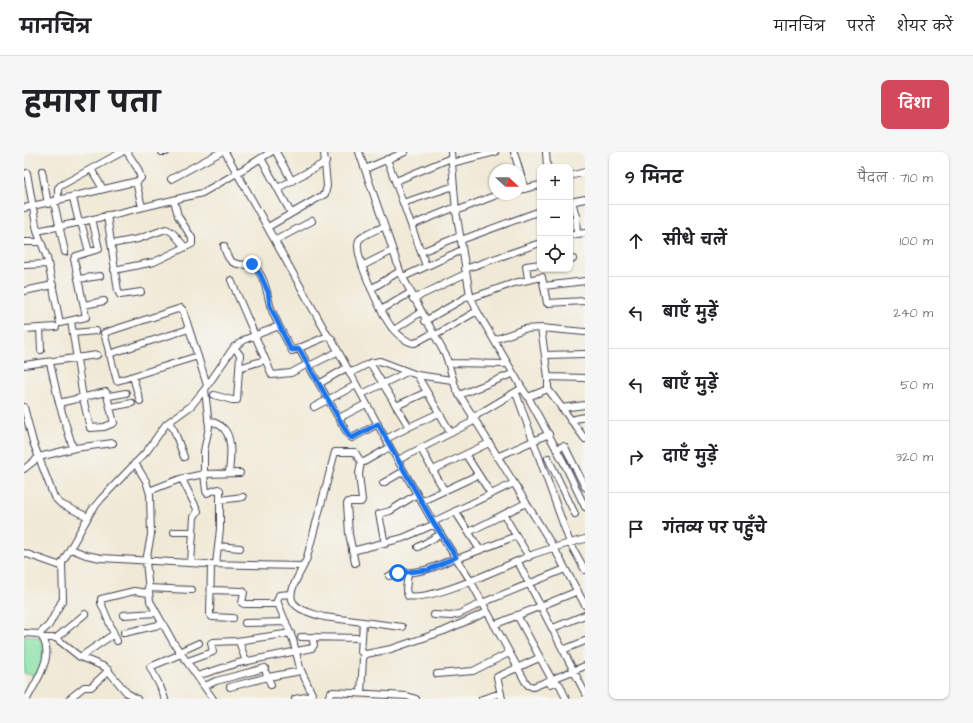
<!DOCTYPE html>
<html lang="hi">
<head>
<meta charset="utf-8">
<style>
  :root { --surface:#fff; --page:#f6f6f6; --text:#202124; --muted:#757577; --line:#e0e0e0; --accent:#d1495b }
  body { margin:0; font-family:"Architects Daughter","Playpen Sans Deva",sans-serif; background:var(--page); color:var(--text) }
  .controls { position:absolute; right:12px; top:12px; display:grid; overflow:hidden; border-radius:8px; box-shadow:0 1px 3px #0004 }
  .controls button { width:36px; height:36px; display:grid; place-items:center; padding:0; border:0; border-bottom:1px solid var(--line); background:var(--surface); color:var(--text); font:20px sans-serif }
  .compass { position:absolute; left:465px; top:12px; width:36px; height:36px; border-radius:50%; background:var(--surface); box-shadow:0 1px 3px #0004; rotate:112deg }
  .stop { position:absolute; width:12px; height:12px; margin:-9px; border:3px solid #1a73e8; border-radius:50%; background:#fff }
  .stop.end { background:#1a73e8; border-color:#fff; box-shadow:0 1px 4px #0008 }
  .list { margin:0; padding:0; list-style:none }
  h2 { display:flex; justify-content:space-between; align-items:center; height:52px; margin:0; padding:0 16px; font-size:17px }
  h2 small { font-size:13px; font-weight:400; color:var(--muted) }
  .list li { display:grid; grid-template-columns:26px 1fr auto; gap:12px; align-items:center; box-sizing:border-box; height:72px; padding:0 16px; border-top:1px solid var(--line) }
  .list b { display:block; font-size:15px; white-space:nowrap }
  .list em { font-size:13px; font-style:normal; color:var(--muted) }
  .icon { flex:none; width:22px; height:22px; fill:none; stroke:currentColor; stroke-width:2; stroke-linecap:round; stroke-linejoin:round }
  .map { position:relative; flex:none; width:561px; height:547px; overflow:hidden; border-radius:8px }
  header { display:flex; align-items:center; gap:24px; box-sizing:border-box; height:56px; padding:0 20px; background:var(--surface); border-bottom:1px solid var(--line) }
  header strong { font-size:19px }
  nav { display:flex; gap:22px; margin-inline-start:auto; font-size:14px }
  .intro { display:flex; align-items:center; justify-content:space-between; box-sizing:border-box; height:96px; padding:0 24px }
  h1 { margin:0; font-size:28px }
  .button { padding:10px 18px; border-radius:8px; background:var(--accent); color:#fff; font-size:14px; font-weight:700 }
  main { display:flex; gap:24px; padding:0 24px }
  aside { flex:1; background:var(--surface); border-radius:8px; box-shadow:0 1px 3px #0004 }
  .map>svg:first-child { display:block }
  .green { fill:#87e1a6; stroke:#548270 }
  .lines { fill:none; stroke-linecap:round; stroke-linejoin:round }
  .minor-casing { stroke:#414052; stroke-width:8 }
  .minor { stroke:#fff; stroke-width:6 }
  .route { stroke:#1a73e8; stroke-width:5 }
</style>
</head>
<body>
<header>
<strong>मानचित्र</strong>
<nav><a>मानचित्र</a><a>परतें</a><a>शेयर करें</a></nav>
</header>
<div class="intro"><h1>हमारा पता</h1><a class="button">दिशा</a></div>
<main>
<div class="map">
<svg width="561" height="547" viewBox="0 0 561 547">
  <rect width="100%" height="100%" fill="#f6f6f2"/>
  <filter id="ink" filterUnits="userSpaceOnUse"><feTurbulence type="fractalNoise" baseFrequency=".025" numOctaves="2"/><feDisplacementMap in="SourceGraphic" scale="8" xChannelSelector="R" yChannelSelector="G"/><feConvolveMatrix kernelMatrix="1 2 1 2 8 2 1 2 1" color-interpolation-filters="sRGB"/></filter>
  <filter id="wash" filterUnits="userSpaceOnUse"><feTurbulence type="fractalNoise" baseFrequency=".012" numOctaves="4" result="noise"/><feDisplacementMap in="SourceGraphic" scale="16" xChannelSelector="R" yChannelSelector="G"/><feGaussianBlur stdDeviation="0.9" result="paint"/><feColorMatrix in="noise" values="0 0 0 0 0 0 0 0 0 0 0 0 0 0 0 0 0 1.4 0 .05"/><feComposite in="paint" operator="in"/></filter>
  <g filter="url(#wash)">
    <rect width="100%" height="100%" fill="#f0e9d5"/>
    <path class="green" d="M0,483L14,485C24,496 19,513 12,524L0,521Z"/>
  </g>
  <g filter="url(#ink)">
    <g class="lines">
      <g class="minor-casing">
        <path id="minor" d="M138,0H142
          M247,0L213,21L304,184L307,186L366,295L409,370L446,428L501,529L504,533L509,535L561,514
          M252,0L268,29
          M335,0L377,122L422,204L432,237L530,396L561,453
          M427,0L432,59L446,143L453,159L498,236L448,266
          M490,0L501,37
          M522,0L523,15
          M237,6L267,61
          M363,7L402,114
          M428,11L471,0
          M67,17L79,37
          M341,17L381,0
          M18,19L24,52
          M3,21L13,79L23,106L36,171L62,165L50,107L52,104L75,97L68,67
          M546,24L561,20
          M147,27L197,0
          M372,29L427,6
          M112,30L118,55
          M254,36L302,10
          M495,38L516,33
          M49,46L55,71
          M34,49V36L36,34L98,0
          M548,49L552,64L553,82
          M30,50L41,100
          M546,50L561,47
          M379,51L430,34
          M0,56L114,29L117,26L114,17L103,0
          M432,59L475,42
          M83,63L94,139L96,143L117,140
          M57,70L65,100
          M388,73L432,55
          M244,75L301,42L303,34L300,0
          M359,75C352,78 340,82 335,88C328,102 359,164 368,176C373,182 383,191 391,191L409,181
          M13,79L57,70L178,41L213,21L201,0
          M546,83L561,81
          M252,88L288,69
          M437,88L516,59
          M0,90H16
          M87,92L114,87L142,77L148,80L160,94
          M200,94C204,112 210,113 228,113C240,121 243,140 246,153C248,160 252,167 255,174
          M397,100L436,84
          M546,107H549
          M0,113L23,112
          M338,114L368,99
          M441,117L516,91
          M90,118L130,110L168,92V86L154,64L150,48
          M379,125L438,98
          M54,127L76,124
          M504,127L502,114L516,112
          M207,128L248,223L267,221L284,212
          M520,134L561,129
          M347,137L376,119
          M0,139L29,133
          M447,146L490,131L518,125L523,151L561,149
          M389,147L441,122
          M60,153L80,149
          M357,158L386,141
          M401,169L446,143
          M16,176L17,198
          M517,176L561,180
          M0,177L32,175
          M370,178L397,160
          M49,181L72,179
          M410,184L453,159
          M470,188L500,177L517,176L524,225V237L561,287
          M275,197L325,284L328,286L354,272
          M85,202L165,177
          M521,203L561,202
          M174,204L93,229L80,181L157,156L159,158L183,233
          M26,211L35,251L49,296
          M346,211L385,275L362,287
          M425,211L484,212
          M0,213L73,203
          M285,214L313,200
          M215,216L241,208
          M325,219H330L346,211L356,209L393,223L428,228
          M393,223L427,281
          M109,225L116,249
          M524,225L561,226
          M295,232L322,216
          M498,236L504,245L524,237
          M181,237L185,275L180,299V322L182,339L183,341L194,337L196,338V377L192,412
          M492,241L546,391L561,418
          M338,242L383,220
          M190,243L208,248H213L216,203L210,195
          M435,243L488,222
          M85,244L102,241
          M504,245L540,311L561,355
          M35,251L82,240L90,271L80,275L66,276L59,246L47,169
          M372,254L403,240
          M0,255L9,290L30,345L37,352L64,365
          M87,255L108,251
          M290,255L332,233
          M537,256L561,253
          M315,266L342,252
          M184,268C188,270 194,271 198,275C210,284 206,309 205,321
          M546,268L561,265
          M145,270L150,278L160,305
          M385,275L415,261
          M397,297L420,338
          M532,297L539,294L541,295L561,335
          M442,303L467,342
          M473,305L525,282
          M524,306L551,362
          M374,308L450,269
          M111,311L122,329L126,342L127,383L122,409L126,449L149,490L189,547
          M0,317L15,305L51,296L89,291
          M409,318L465,291
          M158,327L174,359L170,365L167,411
          M359,331L380,319
          M125,339L156,327L180,322L216,321
          M196,348L219,345
          M398,349L454,323
          M431,359L456,398
          M480,363L505,405
          M409,370L490,331
          M150,380H169
          M445,380L502,351
          M361,392L355,362L366,359L393,342
          M194,394L216,396
          M394,395L417,382
          M47,397L62,403L77,406L183,412L278,414L282,409L311,300H331L337,310H340L366,295
          M328,399L379,386L411,372
          M0,401L37,414
          M433,407L492,384
          M494,410L561,541
          M331,411L325,382L323,352L324,350H337L338,348L335,322L337,310
          M187,412L186,463L188,465L209,466
          M280,413C262,446 259,454 300,465L378,475
          M384,421L382,438L384,444C410,449 478,415 505,404C523,397 542,392 561,387
          M365,424C376,420 385,421 396,419C409,417 420,411 432,405
          M124,436L168,438
          M187,438L219,439L220,440L218,451L220,452H254
          M267,442L255,443L253,449L269,488L276,516L288,542L287,544L271,547
          M99,463L132,461
          M410,463L427,464L435,462L458,451L541,417
          M493,463L528,528
          M221,471L262,470
          M339,471L337,500L342,502
          M470,473L554,439
          M529,476L561,463
          M0,481L15,482C34,500 12,529 3,547
          M100,481L139,472
          M15,482L25,473L39,447L38,411L68,358L77,347L123,299L142,272L167,254L181,237L210,195L222,187L255,174L268,199L304,184
          M277,485L338,486
          M20,486H32L56,505L81,515L103,541L113,547
          M32,486L61,462
          M93,489L77,451V447L110,439L124,441
          M215,489L222,510
          M539,498L561,489
          M155,500L175,491
          M56,505L90,482
          M164,509L189,500L187,491L189,490L213,489L267,481
          M242,521L247,533
          M413,522L449,519L485,501
          M173,524L214,511L288,496L290,493L288,485
          M526,532L532,530L536,533L542,547
          M181,534L192,529L241,516
          M206,535L244,525L277,519
          M337,541L339,506L342,502L367,497L420,479L463,460
          M45,547L60,535H67L85,518
          M141,547L136,534L126,515L157,502
          M304,547L306,541L309,540L383,544L392,547
          M458,547L477,541
          M478,547L473,525L515,506"/>
      </g>
      <use href="#minor" class="minor"/>
    </g>
  </g>
  <g class="lines" filter="url(#ink)">
    <path class="route" d="M228,112L236,122L244,140L246,154L266,196L268,198L275,197L325,284L328,286L354,272L409,370L432,405L404,418L374,421"/>
  </g>
</svg>
<div class="controls">
<button>+</button>
<button>−</button>
<button><svg class="icon" aria-label="locate" viewBox="0 0 24 24"><circle cx="12" cy="12" r="6"/><path d="M12 2v4M12 18v4M2 12h4M18 12h4"/></svg></button>
</div>
<svg class="compass" viewBox="-18 -18 36 36"><path d="M0-13l5 13h-10z" fill="#e53935"/><path d="M0 13l5-13h-10z" fill="#757577"/></svg>
<div class="stop" style="left:374px;top:421px"></div>
<div class="stop end" style="left:228px;top:112px"></div>
</div>
<aside>
<h2>9 मिनट<small>पैदल · 710 m</small></h2>
<ul class="list">
<li><svg class="icon" aria-label="ahead" viewBox="0 0 24 24"><path d="M12 20V5M6 11l6-6 6 6"/></svg><div><b>सीधे चलें</b></div><em>100 m</em></li>
<li><svg class="icon" aria-label="left" viewBox="0 0 24 24"><path d="M17 20v-9H6M10 6l-5 5 5 5"/></svg><div><b>बाएँ मुड़ें</b></div><em>240 m</em></li>
<li><svg class="icon" aria-label="left" viewBox="0 0 24 24"><path d="M17 20v-9H6M10 6l-5 5 5 5"/></svg><div><b>बाएँ मुड़ें</b></div><em>50 m</em></li>
<li><svg class="icon" aria-label="right" viewBox="0 0 24 24"><path d="M7 20v-9h11M14 6l5 5-5 5"/></svg><div><b>दाएँ मुड़ें</b></div><em>320 m</em></li>
<li><svg class="icon" aria-label="arrive" viewBox="0 0 24 24"><path d="M6 21V4h12l-3 4 3 4H6"/></svg><div><b>गंतव्य पर पहुँचे</b></div></li>
</ul>
</aside>
</main>
</body>
</html>
